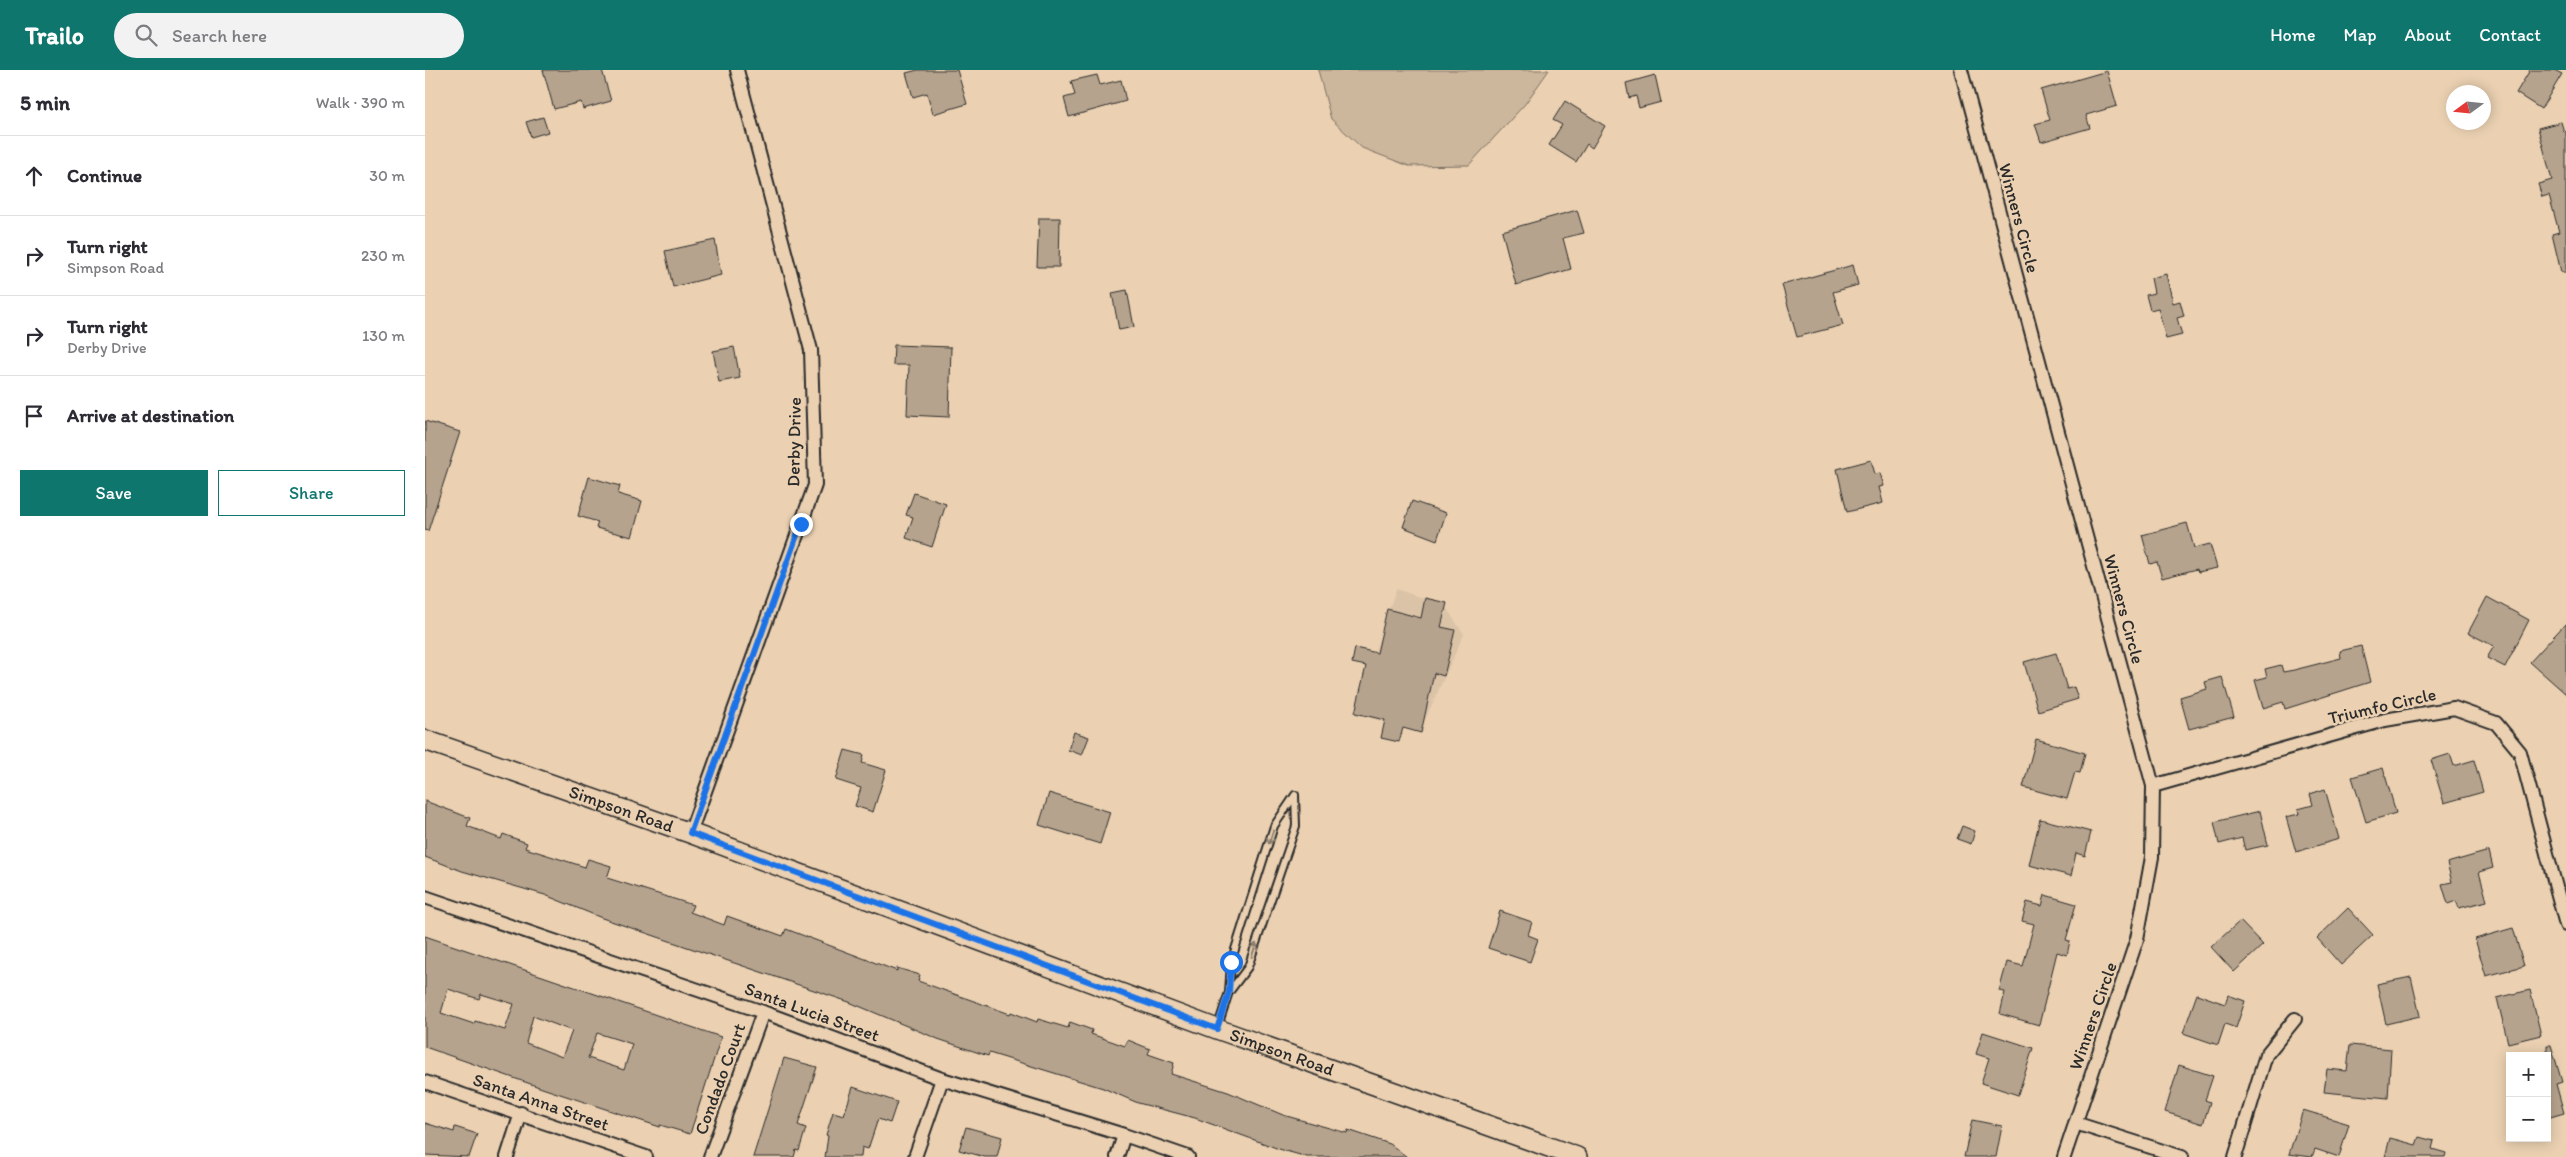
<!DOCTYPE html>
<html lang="en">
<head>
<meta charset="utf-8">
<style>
  :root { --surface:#fff; --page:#f2f2f3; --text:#2b2b33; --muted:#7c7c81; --line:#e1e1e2; --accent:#0f766e }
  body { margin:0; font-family:Itim,sans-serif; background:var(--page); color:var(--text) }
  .controls { position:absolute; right:15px; bottom:15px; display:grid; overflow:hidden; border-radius:0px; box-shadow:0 2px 12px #0003 }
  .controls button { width:45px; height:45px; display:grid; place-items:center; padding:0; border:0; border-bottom:1px solid var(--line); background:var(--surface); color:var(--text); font:25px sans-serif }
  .compass { position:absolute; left:2021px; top:15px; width:45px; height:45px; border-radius:50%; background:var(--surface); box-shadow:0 2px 12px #0003; rotate:255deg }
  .stop { position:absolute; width:15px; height:15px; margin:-11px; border:4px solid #1a73e8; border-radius:50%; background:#fff }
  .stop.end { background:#1a73e8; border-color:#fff; box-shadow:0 1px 5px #0008 }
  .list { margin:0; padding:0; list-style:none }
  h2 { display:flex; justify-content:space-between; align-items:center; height:65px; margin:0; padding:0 20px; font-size:21px }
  h2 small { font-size:16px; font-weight:400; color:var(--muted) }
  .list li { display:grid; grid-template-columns:32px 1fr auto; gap:15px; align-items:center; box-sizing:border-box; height:80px; padding:0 20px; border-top:1px solid var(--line) }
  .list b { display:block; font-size:19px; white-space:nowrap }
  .list p { margin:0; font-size:16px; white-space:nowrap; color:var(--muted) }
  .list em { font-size:16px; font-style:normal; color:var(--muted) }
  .actions { display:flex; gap:10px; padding:15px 20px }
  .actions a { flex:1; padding:11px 0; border:1px solid var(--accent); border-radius:0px; text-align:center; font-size:18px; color:var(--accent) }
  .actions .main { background:var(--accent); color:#fff }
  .icon { flex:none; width:28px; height:28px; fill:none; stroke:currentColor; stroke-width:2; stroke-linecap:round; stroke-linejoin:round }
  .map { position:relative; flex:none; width:2141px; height:1087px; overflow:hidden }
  header { display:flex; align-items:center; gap:30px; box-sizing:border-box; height:70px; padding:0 25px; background:var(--accent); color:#fff }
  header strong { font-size:24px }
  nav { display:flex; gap:28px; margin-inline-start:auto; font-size:18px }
  .search { width:350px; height:45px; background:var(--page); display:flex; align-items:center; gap:12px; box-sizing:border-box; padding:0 18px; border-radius:28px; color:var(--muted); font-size:19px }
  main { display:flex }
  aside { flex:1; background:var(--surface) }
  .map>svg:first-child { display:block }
  .built { fill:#dbc3a7 }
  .green { fill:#ccb69c; stroke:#7c7064 }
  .building { fill:#b6a38d; stroke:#2b2b2b; fill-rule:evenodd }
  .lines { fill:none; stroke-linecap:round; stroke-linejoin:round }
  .service-casing { stroke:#2b2b2b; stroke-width:10 }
  .minor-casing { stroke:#2b2b2b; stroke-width:16 }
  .secondary-casing { stroke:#2b2b2b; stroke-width:22 }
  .service { stroke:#ebd1b2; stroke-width:6 }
  .minor { stroke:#ebd1b2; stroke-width:12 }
  .secondary { stroke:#ebd1b2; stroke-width:19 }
  .oneway { stroke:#8b7e6e }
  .route { stroke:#1a73e8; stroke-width:6 }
  .labels { text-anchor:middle; stroke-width:5; stroke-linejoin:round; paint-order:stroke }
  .street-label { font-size:18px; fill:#2b2b2b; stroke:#ebd1b2 }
</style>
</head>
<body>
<header>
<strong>Trailo</strong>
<div class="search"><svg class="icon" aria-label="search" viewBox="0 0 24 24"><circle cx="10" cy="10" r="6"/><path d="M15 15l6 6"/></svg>Search here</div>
<nav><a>Home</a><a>Map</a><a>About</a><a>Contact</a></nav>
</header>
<main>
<aside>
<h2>5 min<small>Walk · 390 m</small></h2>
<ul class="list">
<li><svg class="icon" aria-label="ahead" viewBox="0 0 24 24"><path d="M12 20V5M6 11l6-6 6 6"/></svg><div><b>Continue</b></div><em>30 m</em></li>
<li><svg class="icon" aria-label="right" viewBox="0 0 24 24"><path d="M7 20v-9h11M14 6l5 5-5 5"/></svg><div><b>Turn right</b><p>Simpson Road</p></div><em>230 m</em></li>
<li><svg class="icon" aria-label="right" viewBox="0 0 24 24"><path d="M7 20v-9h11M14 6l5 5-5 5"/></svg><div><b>Turn right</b><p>Derby Drive</p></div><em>130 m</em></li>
<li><svg class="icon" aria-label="arrive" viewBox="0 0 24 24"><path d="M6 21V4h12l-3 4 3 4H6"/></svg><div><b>Arrive at destination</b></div></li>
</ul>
<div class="actions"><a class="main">Save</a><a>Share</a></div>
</aside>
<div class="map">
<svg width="2141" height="1087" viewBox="0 0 2141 1087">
  <rect width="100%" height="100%" fill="#ebd1b2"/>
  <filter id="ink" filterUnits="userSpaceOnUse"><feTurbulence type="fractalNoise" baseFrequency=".02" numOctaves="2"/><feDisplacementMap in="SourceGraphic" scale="10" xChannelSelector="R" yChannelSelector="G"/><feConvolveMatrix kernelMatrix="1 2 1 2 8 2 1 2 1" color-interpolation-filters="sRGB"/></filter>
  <g filter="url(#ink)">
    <path class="built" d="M971,519L1020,536L1039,564L994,663L929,643Z"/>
    <path class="green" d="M893,0H1124L1100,34L1044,95L984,96L937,78L906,49Z"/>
    <path class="building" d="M118,0H177L186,31L158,39L156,32L129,39Z
      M493,0H532L542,34L508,44L502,23L488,27L481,3Z
      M2105,0H2129L2137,4L2116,39L2091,23Z
      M1682,1L1692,36L1661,45L1665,58L1616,72L1610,54L1625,50L1616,20Z
      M672,5L675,15L696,10L701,31L644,47L639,28L650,25L646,11Z
      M1230,5L1236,32L1214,38L1211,26L1204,28L1201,13Z
      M1140,31L1180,56L1167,78L1162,74L1151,92L1124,75L1137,55L1128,50Z
      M118,47L123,62L106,67L101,52Z
      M2136,52L2139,62L2141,61V202H2136L2127,164L2134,162L2124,125L2117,127L2113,114L2127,110L2113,58Z
      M1152,140L1159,163L1138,168L1146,199L1091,215L1077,161Z
      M614,148H635L634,197H612Z
      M290,170L296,205L248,217L240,181Z
      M1428,195L1433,215L1408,222L1418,255L1372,267L1357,215Z
      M1741,204L1748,233L1755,231L1759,246L1752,248L1757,265L1741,269L1733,238L1725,240L1721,225L1729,223L1726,208Z
      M702,220L709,257L694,260L687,223Z
      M469,275L526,277L524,347L482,345L484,295H468Z
      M309,277L315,308L294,312L288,281Z
      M0,351L35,362L3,461L0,460Z
      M1446,390L1450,404L1455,403L1459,416L1454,417L1458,433L1422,442L1412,399Z
      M164,407L195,416L193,424L217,431L207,467L171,458L173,452L153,446Z
      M489,423L521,434L507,477L481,468L488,447L481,445Z
      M987,431L1021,443L1012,470L978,457Z
      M1762,453L1769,478L1785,474L1792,498L1773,502L1772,499L1737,508L1732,492L1725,494L1717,465Z
      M2062,527L2104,550L2080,597L2062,588L2069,576L2043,563Z
      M1000,528L1022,533L1016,557L1030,560L1019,606L1009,603L996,663L978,658L974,672L956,668L960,650L930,643L941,596L927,593L930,578L952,583L962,539L996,548Z
      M2141,553V624L2105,592Z
      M1936,576L1945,612L1860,639L1858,632L1838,638L1830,610L1842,607L1840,599L1856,595L1858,602L1869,600L1916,588L1915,581Z
      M1631,583L1642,619L1649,617L1653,629L1613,641L1599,592Z
      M1797,607L1809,647L1764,659L1755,627L1782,619L1780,612Z
      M649,662L664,667L657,685L643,680Z
      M1611,669L1660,683L1655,703L1650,702L1642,729L1598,717Z
      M420,680L439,685L437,693L461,700L448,742L430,736L436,718L411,710Z
      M2025,684L2029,696L2049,690L2058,722L2019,733L2006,690Z
      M1958,698L1971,743L1941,752L1927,707Z
      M1900,719L1914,769L1871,782L1861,747L1874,744L1873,739L1888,735L1885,724Z
      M624,723L685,742L675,774L614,755Z
      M0,731L45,748L42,756L76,769L78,764L102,773L100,778L160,797L163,789L186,796L182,808L268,835L265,842L299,855L302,846L358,866L361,859L472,901V898L495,905L493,911L585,944L586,942L612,952L613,949L643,958L645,952L667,960L666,964L700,976L703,970L725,979L723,984L749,993L746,1004L803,1022L858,1045L922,1063L923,1060L965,1074L982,1087H882L854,1079L770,1048L713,1033L678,1018L564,983L563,986L513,969L424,932L177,848L120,825L37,801L0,787Z
      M1835,741L1843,775L1820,780L1817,768L1794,774L1789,752Z
      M1615,749L1666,762L1660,786L1651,783L1646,806L1604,795Z
      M1537,756L1550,761L1546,774L1532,769Z
      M2064,781L2068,798L2054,802L2062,831L2034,838L2031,831L2023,834L2017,814L2027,812L2022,793Z
      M1620,825L1651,834L1641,870L1645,871L1642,885L1632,882L1614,955L1575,944L1580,922L1574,921L1582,892L1598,896L1609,854L1597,851L1602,832L1617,836Z
      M1923,838L1948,865L1916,895L1892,868Z
      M1075,841L1107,852L1103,865L1113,869L1105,892L1063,878Z
      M1815,851L1838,875L1809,902L1786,877Z
      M2088,858L2099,896L2061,906L2050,869Z
      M0,866L296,967L265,1064L235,1055V1057L120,1019L0,977ZM23,919L54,929L56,924L89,934L80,960L50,951L49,954L16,943ZM108,946L147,961L137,987L101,973ZM172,963L207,974L199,1000L163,988Z
      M1986,907L1995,946L1961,954L1952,914Z
      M2105,920L2116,965L2083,973L2072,928Z
      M1772,924L1800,934L1803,925L1820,931L1811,958L1800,954L1793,975L1758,963Z
      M1558,962L1608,978L1593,1025L1556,1013L1564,988L1551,984Z
      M1925,975L1966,979L1963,1028L1899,1022L1902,999L1922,1001Z
      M2122,975H2126L2137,1012L2131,1014L2139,1043L2122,1048Z
      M359,988L392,997L373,1055L381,1058L374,1081L371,1080L369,1087H328Z
      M1754,995L1788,1006L1780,1030L1785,1032L1778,1054L1740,1042Z
      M428,1017L472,1032L465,1053L453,1049L443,1079L437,1077L436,1087H400L403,1066L401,1065L408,1042L419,1045Z
      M1878,1040L1924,1054L1914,1087L1890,1079L1887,1087L1864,1084Z
      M1547,1050L1577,1056L1571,1087H1539Z
      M0,1053L29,1062L30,1057L52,1064L44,1087L0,1085Z
      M541,1057L577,1067L572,1087H560L534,1080Z
      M1994,1067L2009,1071L2007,1079L2021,1083L2020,1087H1960L1965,1068L1991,1075Z"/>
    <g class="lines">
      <g class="service-casing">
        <path id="service" d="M805,921L823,897L871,756L870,725
          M793,956L804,922L806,892L849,756L870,725"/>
      </g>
      <g class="minor-casing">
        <path id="minor" d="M1536,0L1728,716L1727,787L1712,869L1639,1087
          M1728,716L1960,650L2029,638L2071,653L2095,682L2141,855
          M265,763L390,415L386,280L312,0
          M0,827L338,942L517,1009L699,1065L763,1087
          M0,1012L221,1087
          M1650,1053L1757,1087
          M82,1087L96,1043
          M285,1087L338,942
          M490,1087L517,1009
          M692,1087L699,1065
          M1810,1087L1841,985L1870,949"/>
      </g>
      <g class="secondary-casing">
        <g id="secondary">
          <path id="s1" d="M0,670L265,763L792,959L1152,1087"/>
        </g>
      </g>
      <use href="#service" class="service"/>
      <use href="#minor" class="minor"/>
      <use href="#secondary" class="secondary"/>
    </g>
    <defs><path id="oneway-shaft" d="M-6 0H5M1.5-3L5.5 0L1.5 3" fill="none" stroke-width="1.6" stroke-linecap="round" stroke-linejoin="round" transform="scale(1.25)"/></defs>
    <g class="oneway">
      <use href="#oneway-shaft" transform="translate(846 767) rotate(108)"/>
      <use href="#oneway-shaft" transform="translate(829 880) rotate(-71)"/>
    </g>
  </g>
  <g class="lines" filter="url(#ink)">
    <path class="route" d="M376,454L265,763L792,959L804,922L806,892"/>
  </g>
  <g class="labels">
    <g class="street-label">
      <text transform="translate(1594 148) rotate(75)" y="6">Winners Circle</text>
      <text transform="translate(369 372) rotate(-89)" y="6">Derby Drive</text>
      <text transform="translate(1699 539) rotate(75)" y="6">Winners Circle</text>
      <text transform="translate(1957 636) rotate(-13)" y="6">Triumfo Circle</text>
      <text dy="6" stroke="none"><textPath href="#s1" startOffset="208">Simpson Road</textPath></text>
      <text transform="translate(387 942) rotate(20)" y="6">Santa Lucia Street</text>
      <text transform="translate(1668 946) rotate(-71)" y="6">Winners Circle</text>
      <text dy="6" stroke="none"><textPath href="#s1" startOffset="912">Simpson Road</textPath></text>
      <text transform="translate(295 1009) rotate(-70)" y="6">Condado Court</text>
      <text transform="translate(116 1032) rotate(19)" y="6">Santa Anna Street</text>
    </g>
  </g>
</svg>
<div class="controls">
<button>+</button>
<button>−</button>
</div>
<svg class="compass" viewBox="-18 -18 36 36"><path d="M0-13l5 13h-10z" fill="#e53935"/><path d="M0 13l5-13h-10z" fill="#7c7c81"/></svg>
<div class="stop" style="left:806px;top:892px"></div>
<div class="stop end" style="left:376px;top:454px"></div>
</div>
</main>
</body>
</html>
